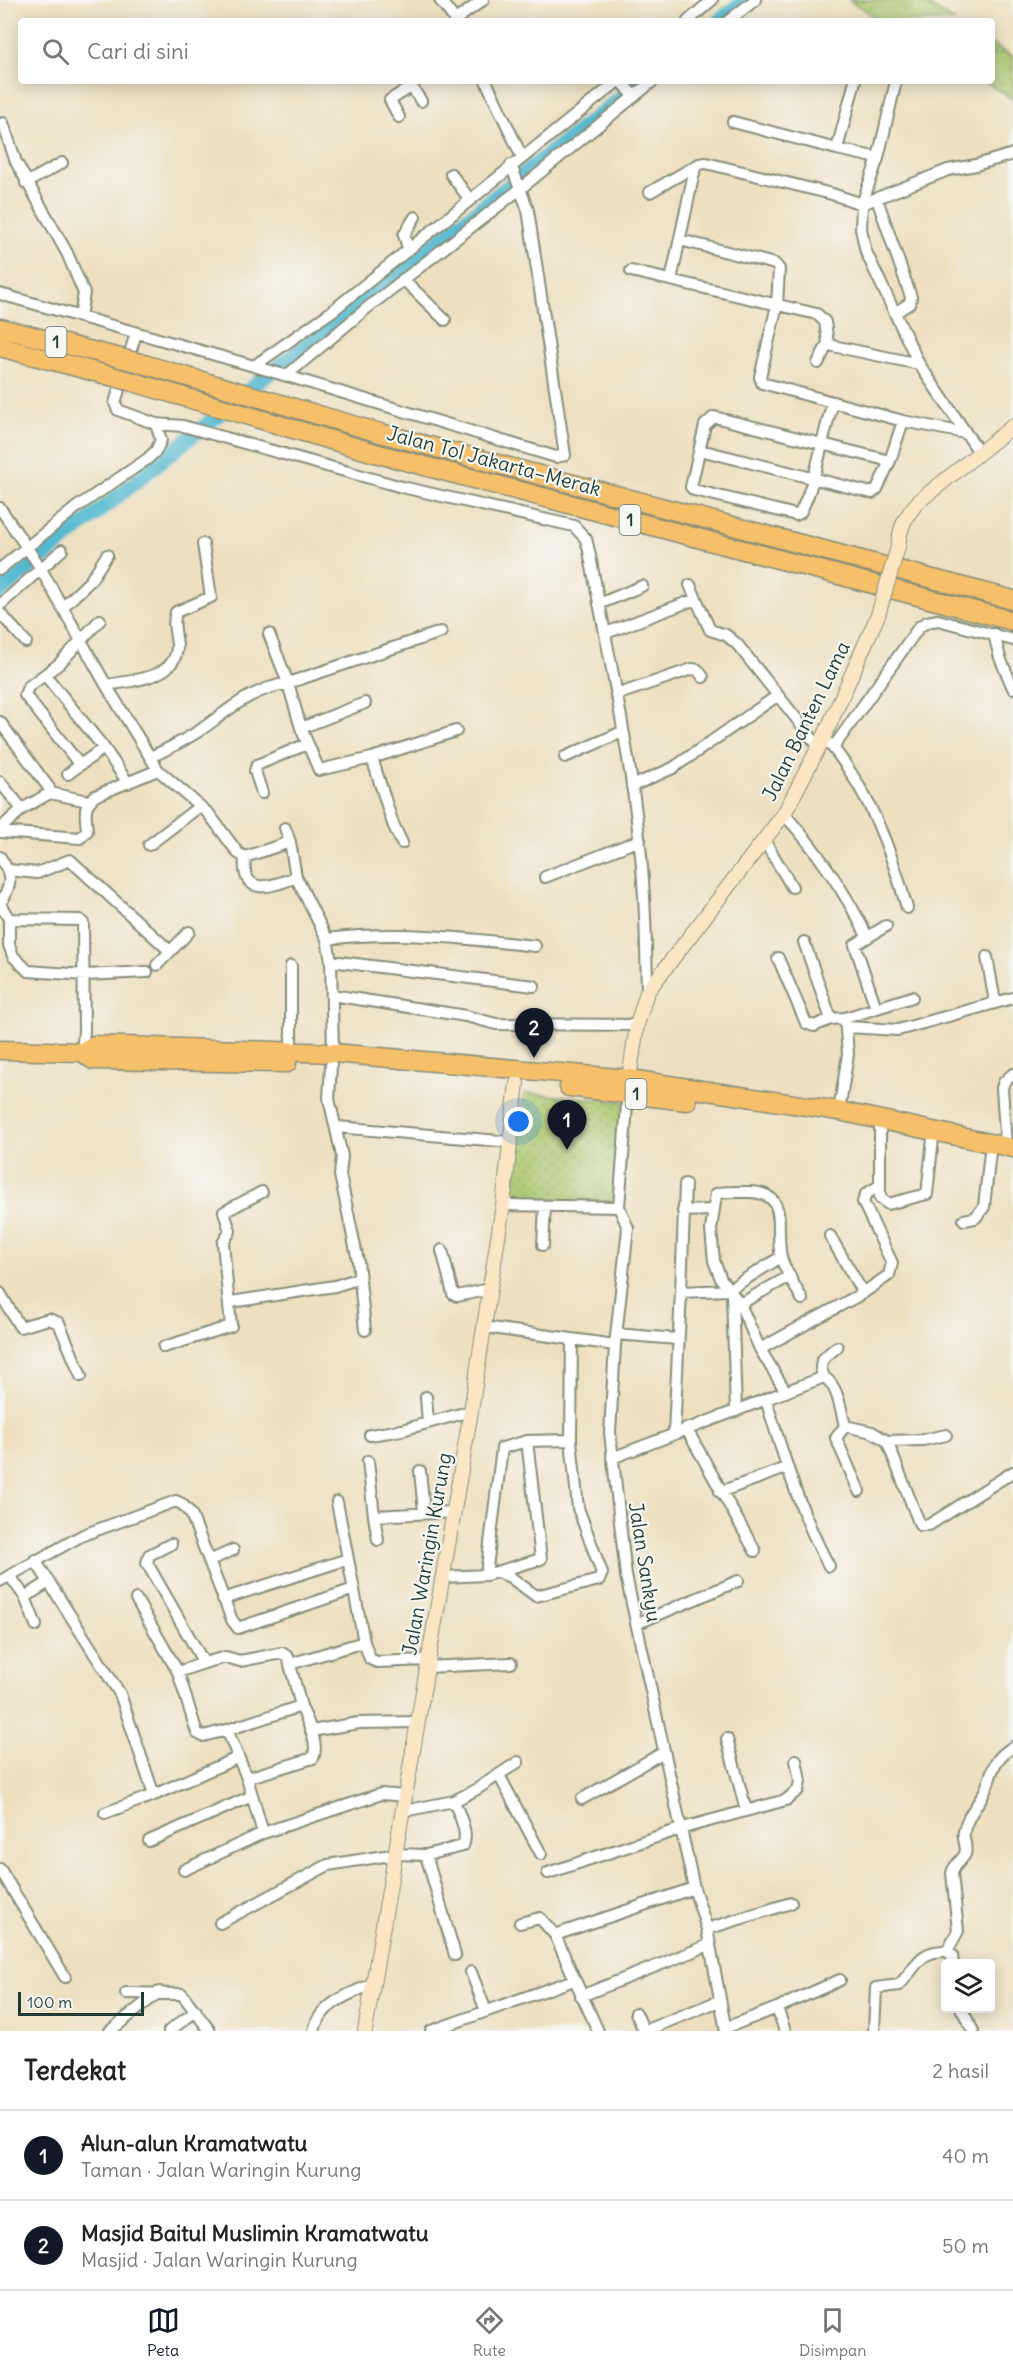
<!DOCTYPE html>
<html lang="id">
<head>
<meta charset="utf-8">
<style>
  :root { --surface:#fff; --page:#f6f6f6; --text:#222; --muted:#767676; --line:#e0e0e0; --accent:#111827 }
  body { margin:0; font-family:Delius,sans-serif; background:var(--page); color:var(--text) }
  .controls { position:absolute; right:18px; bottom:18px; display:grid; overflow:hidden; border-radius:6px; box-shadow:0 3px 15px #0003 }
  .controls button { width:54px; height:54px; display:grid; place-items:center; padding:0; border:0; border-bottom:2px solid var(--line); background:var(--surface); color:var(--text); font:30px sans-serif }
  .scale { position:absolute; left:18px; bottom:15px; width:126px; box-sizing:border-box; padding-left:6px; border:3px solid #1f3d34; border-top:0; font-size:16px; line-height:21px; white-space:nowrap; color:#1f3d34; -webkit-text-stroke:4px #f6f6f2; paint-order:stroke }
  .you { position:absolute; left:519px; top:1122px; width:21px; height:21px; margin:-15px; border:4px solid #fff; border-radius:50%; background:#1a73e8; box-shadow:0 0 0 9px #1a73e833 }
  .badge { display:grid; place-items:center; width:39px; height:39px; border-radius:50%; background:var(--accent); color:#fff; font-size:20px; font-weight:700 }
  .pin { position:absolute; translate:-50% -50px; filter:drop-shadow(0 2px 3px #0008) }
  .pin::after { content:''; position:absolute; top:32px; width:21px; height:18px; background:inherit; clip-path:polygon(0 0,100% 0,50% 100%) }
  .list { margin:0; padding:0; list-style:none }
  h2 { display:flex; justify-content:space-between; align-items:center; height:78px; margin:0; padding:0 24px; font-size:26px }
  h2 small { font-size:20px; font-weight:400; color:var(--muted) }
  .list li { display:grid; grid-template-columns:39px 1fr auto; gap:18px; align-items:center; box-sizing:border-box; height:90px; padding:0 24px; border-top:2px solid var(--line) }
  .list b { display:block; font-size:22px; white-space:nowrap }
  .list p { margin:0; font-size:20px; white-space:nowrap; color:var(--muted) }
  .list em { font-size:20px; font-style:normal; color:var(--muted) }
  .icon { flex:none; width:33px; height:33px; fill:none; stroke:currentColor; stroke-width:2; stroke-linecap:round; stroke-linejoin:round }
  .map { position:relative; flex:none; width:1013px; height:2031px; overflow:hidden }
  .search { position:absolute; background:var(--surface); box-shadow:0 3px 15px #0003; left:18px; right:18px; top:18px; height:66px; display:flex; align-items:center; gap:15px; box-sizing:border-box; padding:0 21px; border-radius:6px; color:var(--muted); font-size:22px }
  .sheet { height:258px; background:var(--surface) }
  nav { display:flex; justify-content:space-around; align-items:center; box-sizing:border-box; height:84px; border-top:2px solid var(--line); background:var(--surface); font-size:16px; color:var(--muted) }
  nav a { display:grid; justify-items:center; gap:3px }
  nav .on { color:var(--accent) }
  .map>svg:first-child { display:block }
  .grass { fill:url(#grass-tufts); stroke:#648252; stroke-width:1.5 }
  .park { fill:url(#park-dots); stroke:#648252; stroke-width:1.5 }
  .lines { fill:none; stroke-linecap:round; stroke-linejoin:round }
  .river { stroke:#52b9d0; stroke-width:15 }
  .street-casing { stroke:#868e7a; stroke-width:14 }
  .secondary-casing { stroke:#868e7a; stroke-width:16 }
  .highway-casing { stroke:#868e7a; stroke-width:21 }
  .street { stroke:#fff; stroke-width:10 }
  .secondary { stroke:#fbe6c4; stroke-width:14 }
  .highway { stroke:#f6c06b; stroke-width:18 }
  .secondary-bridge-casing { stroke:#868e7a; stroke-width:16; stroke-linecap:butt }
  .highway-bridge-casing { stroke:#868e7a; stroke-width:21; stroke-linecap:butt }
  .secondary-bridge { stroke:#fbe6c4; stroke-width:14 }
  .highway-bridge { stroke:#f6c06b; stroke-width:18 }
  .labels { text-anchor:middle; stroke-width:4.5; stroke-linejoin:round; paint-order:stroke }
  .shield { fill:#f6f6f2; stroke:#60746d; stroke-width:1.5 }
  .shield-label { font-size:18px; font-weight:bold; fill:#1f3d34 }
  .street-label { font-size:20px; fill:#1f3d34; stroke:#f6f6f2 }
</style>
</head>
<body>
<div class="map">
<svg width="1013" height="2031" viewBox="0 0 1013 2031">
  <defs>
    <pattern id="grass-tufts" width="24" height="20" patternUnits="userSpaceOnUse" patternTransform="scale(1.5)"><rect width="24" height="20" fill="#aac870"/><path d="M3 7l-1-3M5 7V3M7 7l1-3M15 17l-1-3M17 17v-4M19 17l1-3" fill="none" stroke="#8aa45d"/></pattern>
    <pattern id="park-dots" width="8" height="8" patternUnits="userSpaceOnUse" patternTransform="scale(1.5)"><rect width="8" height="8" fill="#aac870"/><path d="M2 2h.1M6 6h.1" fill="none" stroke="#8aa45d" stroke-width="1.8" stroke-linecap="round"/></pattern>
  </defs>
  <rect width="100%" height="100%" fill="#f6f6f2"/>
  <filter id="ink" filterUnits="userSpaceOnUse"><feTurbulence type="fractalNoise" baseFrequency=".0167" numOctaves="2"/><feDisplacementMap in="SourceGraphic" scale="12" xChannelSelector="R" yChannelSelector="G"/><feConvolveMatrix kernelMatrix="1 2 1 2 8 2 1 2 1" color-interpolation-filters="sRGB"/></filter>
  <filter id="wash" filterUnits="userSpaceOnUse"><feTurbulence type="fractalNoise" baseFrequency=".008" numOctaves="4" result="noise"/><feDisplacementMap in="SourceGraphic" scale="24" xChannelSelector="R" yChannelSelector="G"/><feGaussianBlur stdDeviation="1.35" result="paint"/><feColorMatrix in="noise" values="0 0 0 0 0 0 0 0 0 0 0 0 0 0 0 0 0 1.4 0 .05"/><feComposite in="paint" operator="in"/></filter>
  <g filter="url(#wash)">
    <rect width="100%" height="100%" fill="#eedfbf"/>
    <path class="grass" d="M849,0H920L954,21H881Z
      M992,44L1013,57V99L982,81H992Z"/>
    <path class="park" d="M524,1093L626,1102L612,1202L506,1198Z"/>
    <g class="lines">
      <path class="river" d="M719,21L746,0
        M0,592L265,377L642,81"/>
    </g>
  </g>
  <g filter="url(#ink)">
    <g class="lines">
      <g class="street-casing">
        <path id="street" d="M440,0L456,21
          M454,21L483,0
          M688,21L712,0
          M728,21L755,0
          M408,81L421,101
          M486,81L522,157
          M621,81L634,96
          M855,81L837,149L878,158
          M399,117L390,100L411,87
          M733,122L837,149
          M3,123L16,162L67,253L84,293L80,317
          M451,174L470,200
          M26,183L62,163
          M650,192L699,164L706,163L832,194L862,204L861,229L866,252L919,364L979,452
          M877,199L911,297L910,303L895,313
          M862,204L948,170L976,165L1013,154
          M862,204L878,158L896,81
          M680,240L775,264L779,269L777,305L760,377L762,383L903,421L965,433
          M408,248L404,235L415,217
          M631,271L817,314L825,322L828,343L833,346L919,364
          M403,279L445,320
          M671,280L695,168
          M0,294L254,366L331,312L618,81
          M136,333L115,403L118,410L156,424
          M818,363L828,343
          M254,366L556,457L565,455L528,210L511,165
          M287,375L367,308L520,189L653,81
          M833,402C822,437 817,481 800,513L796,515L694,490L691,487L705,425L714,417L890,461L903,421
          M700,450L872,493L877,489L890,461
          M0,508L38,564L106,685L158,770L95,796C82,806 86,816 87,831L80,838L0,832
          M0,569L77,507L146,460L156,451L161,440L156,424L183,426L402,487L574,526L586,539L589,551C607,646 628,741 639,837C645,888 646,940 647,992
          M690,585L710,630L726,635L737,644L819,747
          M599,604L642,586
          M0,605L62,550
          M62,608L90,581L107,555
          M0,613L26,642
          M100,620L59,664L28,687L25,695L80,765L104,748
          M606,633L696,599
          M269,634L288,683L441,632
          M994,634L1000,658L1013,688
          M46,676L104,748L128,783
          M106,685C130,681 178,679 177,645C176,633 172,624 176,612L211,597L203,544
          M616,695L692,669L698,670L703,677
          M0,722L49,788L50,793L22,809
          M301,728L365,703
          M830,744C869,791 891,850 907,908
          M833,748L919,627L927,622L938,620L1013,640
          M150,757C167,750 183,741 199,731C231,709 247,691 288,683L301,728L319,770L372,758L456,731
          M565,757L622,732
          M372,758L393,824L402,843
          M158,770L209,814L238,853L245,857L290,842L296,877L327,939L331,961L333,1053
          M68,774L80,765
          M0,782L22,809L0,829
          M632,786L673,768L777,696
          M50,793L88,801
          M262,793L255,771L257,765L307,744
          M784,814C817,850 845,892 867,936
          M285,828L290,842
          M764,840L792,887
          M149,845L200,806
          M0,857C13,876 12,885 0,904L9,919V945L13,956L28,971L85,975L147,972
          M245,857C241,898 271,887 296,877
          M9,870L37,873L70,860L170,951
          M545,877L640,840
          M9,919L80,920L83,923L84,1031L82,1052
          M327,939C399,930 464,938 535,946
          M804,942L831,1019L845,1018L848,1054L839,1111
          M987,957L995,1002
          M778,958L806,1023L814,1026L831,1019
          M331,961L534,986
          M157,965L189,932
          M291,966V1051
          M332,995L466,1016L496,1024L637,1025
          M876,1008L855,945L886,926
          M845,1018L912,997
          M847,1027L898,1030L1013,998
          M331,1065L329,1099L342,1156L340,1175L358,1261L365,1330
          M628,1092L619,1207L628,1228L615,1345L610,1433L626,1576L694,1888L707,1929L726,2031
          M337,1127L511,1142
          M880,1129V1198L888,1204L927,1194L933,1138
          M1006,1146L1002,1088L1004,1082L1013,1074
          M503,1205L619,1207
          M683,1211L712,1210
          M964,1220L975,1218L984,1207L990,1152
          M830,1236L863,1293
          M543,1245L545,1206
          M442,1250L453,1294L457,1296L490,1289
          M681,1292L685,1184
          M0,1293L20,1327L49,1319L59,1323L81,1376
          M732,1294L736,1411
          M231,1302L335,1286L360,1278
          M740,1304L790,1276
          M484,1327L572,1339L571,1440L578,1508L602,1573L599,1580L536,1596L510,1577L498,1572
          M616,1334L677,1339
          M572,1339L615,1345
          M164,1347L231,1326L223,1243L230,1231L224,1212L262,1192
          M760,1349L863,1293L889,1275L892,1263L863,1202L866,1194L879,1186
          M824,1377C816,1361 825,1357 837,1347
          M786,1392L760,1349L740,1304L721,1279L714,1261L711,1230L716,1194C725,1191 735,1192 744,1192C792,1190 774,1226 781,1257C785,1271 795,1286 802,1299
          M426,1397L428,1423
          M766,1400C784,1457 800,1513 829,1566
          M845,1426L872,1432L887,1441L920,1525H929L1013,1472
          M686,1428L755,1551
          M674,1433L681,1292L728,1290L781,1257
          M370,1435L402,1430L471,1411
          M887,1441L923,1440L946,1435
          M612,1458L824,1377C838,1385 841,1411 845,1426L836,1438L859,1491
          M368,1461L374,1516L453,1512
          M420,1471L424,1512
          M720,1492L786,1468
          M337,1502L364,1642L370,1659L377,1662L427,1660
          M374,1516L378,1540
          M171,1544L149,1555L147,1563L204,1663L178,1672L197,1733L203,1736L227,1730L247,1778L263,1833L381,1794L406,1796
          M35,1560L120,1694L154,1795
          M209,1561L233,1550
          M486,1575L502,1448L527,1441L571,1440
          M10,1576L25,1597L36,1625
          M443,1577L486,1575L541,1559L527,1441
          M0,1581L83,1535L176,1501L182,1504L191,1514L232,1620L238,1628L354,1589
          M25,1597L49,1582
          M136,1599L178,1672
          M223,1599L348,1559
          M636,1624L738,1581
          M204,1663L226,1657L240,1661L282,1653L288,1657L301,1706L227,1730
          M290,1664L364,1642
          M427,1667L511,1663
          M311,1731L359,1723L417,1722
          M727,1739L746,1810
          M499,1775L541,1854
          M247,1778L313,1758C320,1744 306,1719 301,1706
          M582,1799L664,1752
          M404,1811L454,1801L477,1789L518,1762
          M105,1813L154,1795L237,1758
          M149,1841L252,1796
          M426,1855L455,1955
          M0,1869L65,1977
          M184,1870L263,1833
          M548,1873L683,1828L786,1800L798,1790L800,1781L796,1760
          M220,1923L328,1865L397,1854L426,1855L463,1846C469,1832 459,1815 454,1801
          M520,1923L540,1918L555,1935L598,2031
          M707,1929L791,1903
          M555,1935L694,1888
          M947,1951L952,1955L953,1964
          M471,1972L486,2011
          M126,1993L182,1994L210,2031
          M581,1996L709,1945
          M777,2008L840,1980
          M961,2008L973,2031
          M636,2013L644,2031
          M725,2028L777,2008L785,2031
          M110,2031L159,1992
          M169,2031L196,2011
          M314,2031C319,2004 351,1993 373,1984
          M431,2031L574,1980
          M644,2031L719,2001
          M874,2031L876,1988L899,1985C917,1967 918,1950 947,1951L958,1931L952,1873C954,1864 962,1861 965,1854C968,1847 962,1839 964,1831C967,1816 977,1806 984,1793C994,1772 990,1761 1013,1747"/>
      </g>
      <g class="secondary-casing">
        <path id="secondary" d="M898,547C900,527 905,516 919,501L1013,426
          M629,1079L637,1025L647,992L784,814L824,737L878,615
          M365,2031L471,1411L503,1205L517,1083"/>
      </g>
      <g class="highway-casing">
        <path id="highway" d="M0,328L112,356
          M0,347L107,375
          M140,363L380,433L1013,600
          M133,382L375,453L1013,621
          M0,1050L82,1052L94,1045L333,1053L629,1079L839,1111L1013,1148
          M82,1052L93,1060L287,1063
          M569,1087L687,1101"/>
      </g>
      <use href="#street" class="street"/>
      <use href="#secondary" class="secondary"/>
      <use href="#highway" class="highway"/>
      <g class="secondary-bridge-casing">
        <path id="secondary-bridge" d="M878,615L898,547"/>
      </g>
      <g class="highway-bridge-casing">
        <path id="highway-bridge" d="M112,356L140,363
          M107,375L133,382"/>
      </g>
      <use href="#secondary-bridge" class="secondary-bridge"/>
      <use href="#highway-bridge" class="highway-bridge"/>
    </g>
  </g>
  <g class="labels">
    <g class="shield">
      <rect x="45.5" y="327" width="21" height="30" rx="4.5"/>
      <rect x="619.5" y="505" width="21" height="30" rx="4.5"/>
      <rect x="625.5" y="1079" width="21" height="30" rx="4.5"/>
    </g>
    <g class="shield-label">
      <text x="56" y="348">1</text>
      <text x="630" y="526">1</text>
      <text x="636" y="1100">1</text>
    </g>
    <g class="street-label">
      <text transform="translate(494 461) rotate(15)" y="7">Jalan Tol Jakarta–Merak</text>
      <text transform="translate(806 721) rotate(-64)" y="7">Jalan Banten Lama</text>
      <text transform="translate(427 1554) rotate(-80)" y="7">Jalan Waringin Kurung</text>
      <text transform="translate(645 1562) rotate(81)" y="7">Jalan Sankyu</text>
    </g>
  </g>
</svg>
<div class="controls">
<button><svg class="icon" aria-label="layers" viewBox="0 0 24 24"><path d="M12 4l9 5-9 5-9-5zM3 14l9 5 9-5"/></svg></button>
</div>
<div class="scale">100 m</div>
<div class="you"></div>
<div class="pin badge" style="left:567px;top:1150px">1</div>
<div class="pin badge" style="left:534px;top:1058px">2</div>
<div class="search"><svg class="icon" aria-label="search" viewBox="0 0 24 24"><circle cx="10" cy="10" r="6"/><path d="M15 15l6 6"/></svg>Cari di sini</div>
</div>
<section class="sheet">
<h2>Terdekat<small>2 hasil</small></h2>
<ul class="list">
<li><span class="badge">1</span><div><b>Alun-alun Kramatwatu</b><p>Taman · Jalan Waringin Kurung</p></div><em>40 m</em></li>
<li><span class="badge">2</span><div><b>Masjid Baitul Muslimin Kramatwatu</b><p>Masjid · Jalan Waringin Kurung</p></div><em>50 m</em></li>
</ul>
</section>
<nav>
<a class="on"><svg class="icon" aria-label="map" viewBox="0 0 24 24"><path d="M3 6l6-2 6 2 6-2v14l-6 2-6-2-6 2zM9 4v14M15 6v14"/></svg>Peta</a>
<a><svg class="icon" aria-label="directions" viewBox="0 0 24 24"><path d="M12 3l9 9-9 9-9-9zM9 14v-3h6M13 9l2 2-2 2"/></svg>Rute</a>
<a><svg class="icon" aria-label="saved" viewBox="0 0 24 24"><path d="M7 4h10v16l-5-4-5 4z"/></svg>Disimpan</a>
</nav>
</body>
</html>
